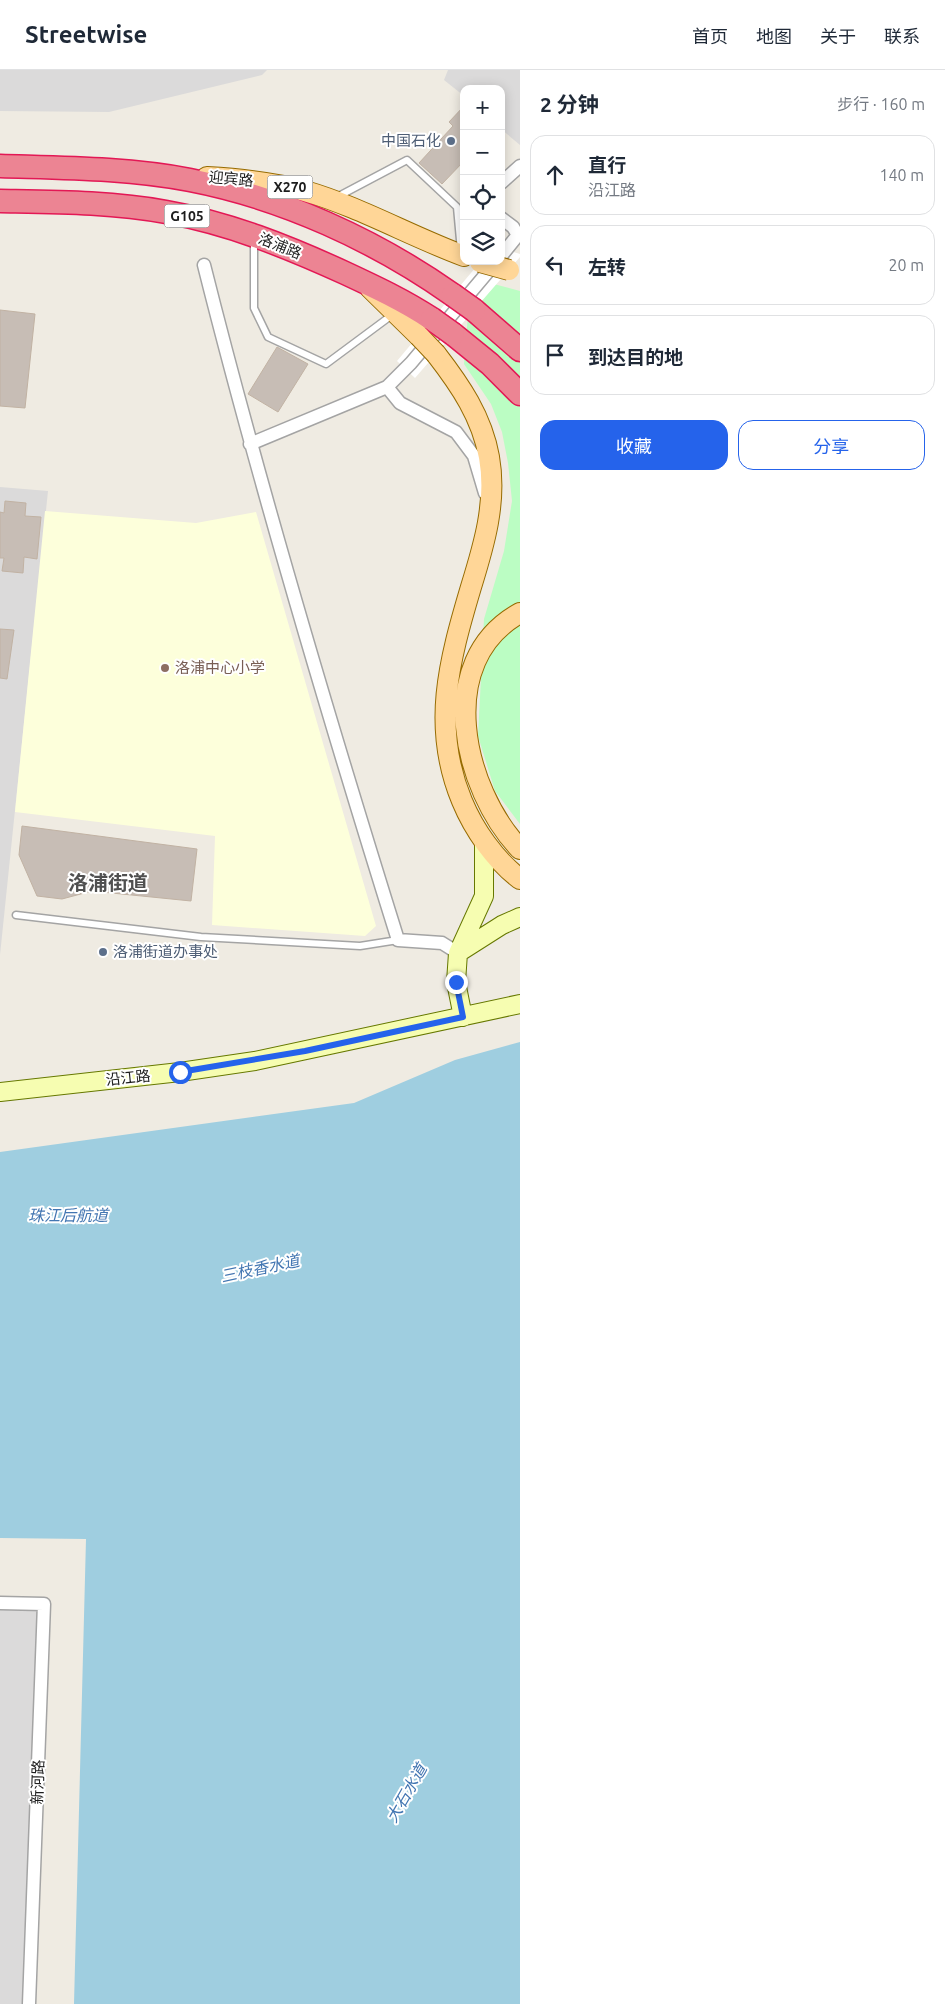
<!DOCTYPE html>
<html lang="zh">
<head>
<meta charset="utf-8">
<style>
  :root { --surface:#fff; --page:#f2f2f3; --text:#1f2937; --muted:#747a83; --line:#e0e1e3; --accent:#2563eb }
  body { margin:0; font-family:Ubuntu,"Noto Sans SC",sans-serif; background:var(--page); color:var(--text) }
  .controls { position:absolute; right:15px; top:15px; display:grid; overflow:hidden; border-radius:10px; box-shadow:0 2px 12px #0003 }
  .controls button { width:45px; height:45px; display:grid; place-items:center; padding:0; border:0; border-bottom:1px solid var(--line); background:var(--surface); color:var(--text); font:25px sans-serif }
  .stop { position:absolute; width:15px; height:15px; margin:-11px; border:4px solid #2563eb; border-radius:50%; background:#fff }
  .stop.end { background:#2563eb; border-color:#fff; box-shadow:0 1px 5px #0008 }
  .list { margin:0; padding:0; list-style:none }
  h2 { display:flex; justify-content:space-between; align-items:center; height:65px; margin:0; padding:0 20px; font-size:21px }
  h2 small { font-size:16px; font-weight:400; color:var(--muted) }
  .list li { display:grid; grid-template-columns:32px 1fr auto; gap:15px; align-items:center; box-sizing:border-box; height:80px; margin:0 10px 10px; padding:0 10px; border:1px solid var(--line); border-radius:15px }
  .list b { display:block; font-size:19px; white-space:nowrap }
  .list p { margin:0; font-size:16px; white-space:nowrap; color:var(--muted) }
  .list em { font-size:16px; font-style:normal; color:var(--muted) }
  .actions { display:flex; gap:10px; padding:15px 20px }
  .actions a { flex:1; padding:11px 0; border:1px solid var(--accent); border-radius:15px; text-align:center; font-size:18px; color:var(--accent) }
  .actions .main { background:var(--accent); color:#fff }
  .icon { flex:none; width:28px; height:28px; fill:none; stroke:currentColor; stroke-width:2; stroke-linecap:round; stroke-linejoin:round }
  .map { position:relative; flex:none; width:520px; height:1934px; overflow:hidden }
  header { display:flex; align-items:center; gap:30px; box-sizing:border-box; height:70px; padding:0 25px; background:var(--surface); border-bottom:1px solid var(--line) }
  header strong { font-size:24px }
  nav { display:flex; gap:28px; margin-inline-start:auto; font-size:18px }
  main { display:flex }
  aside { flex:1; background:var(--surface) }
  .map>svg:first-child { display:block }
  .residential { fill:#dbdada }
  .education { fill:#fdffdb }
  .park { fill:#bbfdc3 }
  .water { fill:#9fcee0 }
  .pier { fill:#fff }
  .building { fill:#c7bdb5; stroke:#c1b2a3 }
  .lines { fill:none; stroke-linecap:round; stroke-linejoin:round }
  .lane-casing { stroke:#a4a4a4; stroke-width:9 }
  .street-casing { stroke:#a4a4a4; stroke-width:15 }
  .secondary-casing { stroke:#667800; stroke-width:20 }
  .primary-casing { stroke:#966b00; stroke-width:22 }
  .highway-casing { stroke:#e31855; stroke-width:25 }
  .lane { stroke:#fff; stroke-width:6 }
  .street { stroke:#fff; stroke-width:12 }
  .secondary { stroke:#f6fdb1; stroke-width:18 }
  .primary { stroke:#ffd697; stroke-width:20 }
  .highway { stroke:#ec8493; stroke-width:22 }
  .primary-bridge-casing { stroke:#966b00; stroke-width:22; stroke-linecap:butt }
  .highway-bridge-casing { stroke:#e31855; stroke-width:25; stroke-linecap:butt }
  .primary-bridge { stroke:#ffd697; stroke-width:20 }
  .highway-bridge { stroke:#ec8493; stroke-width:22 }
  .route { stroke:#2563eb; stroke-width:6 }
  .service-dot { fill:#5c6f8a; stroke:#fff; stroke-width:2 }
  .education-dot { fill:#8d6e63; stroke:#fff; stroke-width:2 }
  .labels { text-anchor:middle; stroke-width:4; stroke-linejoin:round; paint-order:stroke }
  .shield { fill:#fff; stroke:#616161; stroke-width:1 }
  .shield-label { font-size:14px; font-weight:bold; fill:#1d1d1d }
  .service-label { font-size:15px; fill:#4e5e75; stroke:#fff; text-anchor:end }
  .street-label { font-size:15px; fill:#1d1d1d; stroke:#fff }
  .education-label { font-size:15px; fill:#785e54; stroke:#fff; text-anchor:start }
  .water-label { font-size:16px; font-style:italic; fill:#4376b2; stroke:#fff }
  .district-label { font-size:20px; font-weight:bold; fill:#505050; stroke:#fff }
</style>
</head>
<body>
<header>
<strong>Streetwise</strong>
<nav><a>首页</a><a>地图</a><a>关于</a><a>联系</a></nav>
</header>
<main>
<div class="map">
<svg width="520" height="1934" viewBox="0 0 520 1934">
  <rect width="100%" height="100%" fill="#efebe2"/>
  <path class="residential" d="M0,0H267L262,5L109,42L0,41Z
    M448,0H520V75L501,59V19H464V26L444,10Z
    M0,417L48,421L0,885Z
    M0,1533L44,1534L29,1934H0Z"/>
  <path class="education" d="M45,441L196,453L256,442L376,856L365,866L212,855L215,766L15,742Z"/>
  <path class="park" d="M471,208L520,221V754L495,721L478,666L484,549L504,481L512,431L508,393L502,362L491,334L464,294Z"/>
  <path class="water" d="M520,972V1934H74L86,1469L0,1468V1082L354,1033L455,990Z"/>
  <path class="pier" d="M501,178L520,184V187L415,308L397,291L481,191H501Z"/>
  <path class="building" d="M464,36V91L442,114L419,93L453,56L449,52Z
    M0,240L35,244L25,338L0,336Z
    M277,277L308,294L278,342L248,324Z
    M5,431L26,433L25,446L41,447L37,489L24,487L23,503L2,501L4,488H0V442L4,443Z
    M0,559L14,560L7,609L0,608Z
    M22,756L197,779L191,831L92,821L62,829L37,826L19,785Z"/>
  <g class="lines">
    <g class="lane-casing">
      <path id="lane" d="M337,127L407,90L457,137L461,181
        M254,169V238L268,267L326,294L392,245
        M16,845L201,867L360,876L398,870"/>
    </g>
    <g class="street-casing">
      <path id="street" d="M501,113L520,96
        M501,148L513,157L518,165L501,186
        M204,195C261,422 328,646 398,870L442,873L458,883
        M387,317L400,333L456,362L474,386L485,423
        M250,374L387,317L411,293L497,191
        M0,1533L44,1534L29,1934"/>
    </g>
    <g class="secondary-casing">
      <path id="secondary" d="M458,883L502,855L520,847
        M463,947L456,912L458,883L484,826V770
        M0,1022L180,1002L255,991L520,934"/>
    </g>
    <g class="primary-casing">
      <path id="primary" d="M207,107C241,109 273,112 305,121C360,137 410,166 464,186
        M370,218L419,266
        M436,284C460,315 482,347 489,387C497,432 484,475 471,517C449,591 431,657 462,731C474,760 495,790 520,809
        M520,543C433,591 463,719 520,779"/>
    </g>
    <g class="highway-casing">
      <path id="highway" d="M0,96C63,98 127,98 190,110C283,128 375,170 453,225
        M0,131C56,132 112,132 166,142C229,153 288,177 345,203C375,217 405,231 432,249
        M474,240L520,280
        M453,264L490,294L520,324"/>
    </g>
    <use href="#lane" class="lane"/>
    <use href="#street" class="street"/>
    <use href="#secondary" class="secondary"/>
    <use href="#primary" class="primary"/>
    <use href="#highway" class="highway"/>
    <g class="primary-bridge-casing">
      <path id="primary-bridge" d="M480,192L509,200
        M419,266L436,284"/>
    </g>
    <g class="highway-bridge-casing">
      <path id="highway-bridge" d="M453,225L474,240
        M432,249L453,264"/>
    </g>
    <use href="#primary-bridge" class="primary-bridge"/>
    <use href="#highway-bridge" class="highway-bridge"/>
  </g>
  <g class="lines">
    <path class="route" d="M180,1002L305,981L463,947L456,912"/>
  </g>
  <g class="service-dot">
    <circle cx="451" cy="71" r="5"/>
    <circle cx="103" cy="882" r="5"/>
  </g>
  <circle class="education-dot" cx="165" cy="598" r="5"/>
  <g class="labels">
    <g class="shield">
      <rect x="267.5" y="105.5" width="45" height="23" rx="4"/>
      <rect x="164.5" y="134.5" width="45" height="23" rx="4"/>
    </g>
    <g class="shield-label">
      <text x="290" y="122">X270</text>
      <text x="187" y="151">G105</text>
    </g>
    <g class="service-label">
      <text x="441" y="76">中国石化</text>
      <text x="113" y="887" text-anchor="start">洛浦街道办事处</text>
    </g>
    <g class="street-label">
      <text transform="translate(231 109) rotate(5)" y="5">迎宾路</text>
      <text transform="translate(280 176) rotate(22)" y="5">洛浦路</text>
      <text transform="translate(128 1008) rotate(-6)" y="5">沿江路</text>
      <text transform="translate(38 1712) rotate(-88)" y="5">新河路</text>
    </g>
    <g class="education-label">
      <text x="175" y="603">洛浦中心小学</text>
    </g>
    <g class="water-label">
      <text x="68" y="1151">珠江后航道</text>
      <text transform="translate(260 1198) rotate(-12)" y="6">三枝香水道</text>
      <text transform="translate(406 1723) rotate(-60)" y="6">大石水道</text>
    </g>
    <g class="district-label">
      <text x="108" y="820">洛浦街道</text>
    </g>
  </g>
</svg>
<div class="controls">
<button>+</button>
<button>−</button>
<button><svg class="icon" aria-label="locate" viewBox="0 0 24 24"><circle cx="12" cy="12" r="6"/><path d="M12 2v4M12 18v4M2 12h4M18 12h4"/></svg></button>
<button><svg class="icon" aria-label="layers" viewBox="0 0 24 24"><path d="M12 4l9 5-9 5-9-5zM3 14l9 5 9-5"/></svg></button>
</div>
<div class="stop" style="left:180px;top:1002px"></div>
<div class="stop end" style="left:456px;top:912px"></div>
</div>
<aside>
<h2>2 分钟<small>步行 · 160 m</small></h2>
<ul class="list">
<li><svg class="icon" aria-label="ahead" viewBox="0 0 24 24"><path d="M12 20V5M6 11l6-6 6 6"/></svg><div><b>直行</b><p>沿江路</p></div><em>140 m</em></li>
<li><svg class="icon" aria-label="left" viewBox="0 0 24 24"><path d="M17 20v-9H6M10 6l-5 5 5 5"/></svg><div><b>左转</b></div><em>20 m</em></li>
<li><svg class="icon" aria-label="arrive" viewBox="0 0 24 24"><path d="M6 21V4h12l-3 4 3 4H6"/></svg><div><b>到达目的地</b></div></li>
</ul>
<div class="actions"><a class="main">收藏</a><a>分享</a></div>
</aside>
</main>
</body>
</html>
